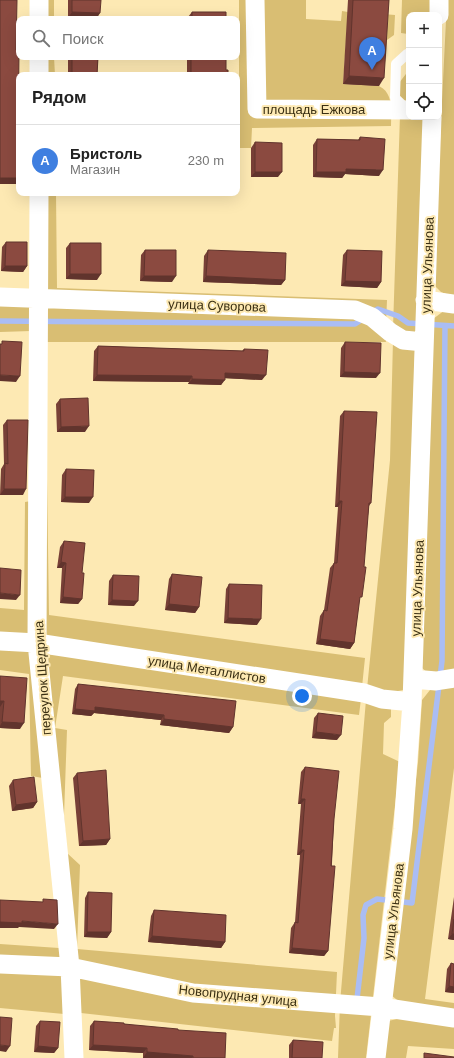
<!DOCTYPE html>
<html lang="ru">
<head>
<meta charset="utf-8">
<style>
  :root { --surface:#fff; --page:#f6f6f6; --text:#222; --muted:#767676; --line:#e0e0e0; --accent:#db2777 }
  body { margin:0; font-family:Helvetica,sans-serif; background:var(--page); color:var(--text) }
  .controls { position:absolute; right:12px; top:12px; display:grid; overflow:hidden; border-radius:8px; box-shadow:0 4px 16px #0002 }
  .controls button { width:36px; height:36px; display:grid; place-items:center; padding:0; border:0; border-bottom:1px solid var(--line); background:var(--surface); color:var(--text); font:20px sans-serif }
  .you { position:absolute; left:302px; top:696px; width:14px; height:14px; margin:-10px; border:3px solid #fff; border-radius:50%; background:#1a73e8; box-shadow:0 0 0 6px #1a73e833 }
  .badge { display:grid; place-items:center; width:26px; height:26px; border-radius:50%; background:var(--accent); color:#fff; font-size:13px; font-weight:700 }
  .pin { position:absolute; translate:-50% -33px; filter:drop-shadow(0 1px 2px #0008) }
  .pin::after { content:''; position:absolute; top:21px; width:14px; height:12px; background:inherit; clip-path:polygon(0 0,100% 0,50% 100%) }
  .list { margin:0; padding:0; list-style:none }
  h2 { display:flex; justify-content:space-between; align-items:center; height:52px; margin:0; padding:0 16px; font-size:17px }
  h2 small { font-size:13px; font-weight:400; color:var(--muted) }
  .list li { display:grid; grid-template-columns:26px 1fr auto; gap:12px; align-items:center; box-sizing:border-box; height:72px; padding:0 16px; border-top:1px solid var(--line) }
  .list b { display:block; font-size:15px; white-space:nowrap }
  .list p { margin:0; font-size:13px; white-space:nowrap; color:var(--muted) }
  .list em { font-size:13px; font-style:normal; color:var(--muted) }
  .icon { flex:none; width:22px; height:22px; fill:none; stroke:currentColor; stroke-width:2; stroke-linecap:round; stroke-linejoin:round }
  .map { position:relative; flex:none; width:454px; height:1058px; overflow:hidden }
  .search { position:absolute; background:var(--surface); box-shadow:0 4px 16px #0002; left:16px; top:16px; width:224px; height:44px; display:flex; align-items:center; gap:10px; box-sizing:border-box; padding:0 14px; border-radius:8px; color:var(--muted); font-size:15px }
  .panel { position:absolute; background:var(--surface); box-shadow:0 4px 16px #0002; left:16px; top:72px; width:224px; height:124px; border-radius:8px }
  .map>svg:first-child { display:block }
  .green { fill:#d9be73 }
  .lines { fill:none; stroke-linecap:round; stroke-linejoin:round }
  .stream { stroke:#aabdf4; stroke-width:5.5 }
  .service { stroke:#fff; stroke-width:10 }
  .minor { stroke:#fff; stroke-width:19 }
  .wall { fill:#784037 }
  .shaded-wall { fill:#61342d }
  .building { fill:#8b4a40; stroke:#61342d }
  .labels { text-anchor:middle; stroke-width:4; stroke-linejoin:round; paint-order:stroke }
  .street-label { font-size:13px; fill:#3a2f13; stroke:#fde9b3 }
</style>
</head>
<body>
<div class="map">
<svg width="454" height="1058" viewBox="0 0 454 1058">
  <rect width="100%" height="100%" fill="#fde9b3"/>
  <path class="green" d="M43,0H54V19H43Z
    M239,0H306V19L341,21L342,11L348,12L343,84L379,86C394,93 391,112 391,126L252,128L251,148H239Z
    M402,0H432L431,15H409V37L408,34L401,33Z
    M447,0H454V297L441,292L433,284Z
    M383,14L395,15L394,35L387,40L384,74Z
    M43,57H54L55,75H43Z
    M409,70V104L399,95V83Z
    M400,115L409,117H424L417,335L393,328Z
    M44,193H56L57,288L387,300L386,324L375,314L45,294Z
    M0,302L32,303L34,639L0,637V608L24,610L25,502L31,501V331L0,332Z
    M44,303L354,315L385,336L386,342H45L49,615L365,658L362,687L40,639Z
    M445,310L454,312V673L429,674L422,668L433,319Z
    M393,340L415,350L404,690L386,693L367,689L390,460Z
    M0,645L35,648L43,778L31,776L29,674L0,670Z
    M39,648L361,699L359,715L63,676L55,728L67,730L64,816L67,853L80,865L77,949L337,972L335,1016L336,1028H334L332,1041L81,1013L73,965Z
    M454,684V768L425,999L454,1003V1013L402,1004L391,995L418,762L422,700L430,690Z
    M366,700L391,708V717L384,723L383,754L400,762L366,1058H338L340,1003Z
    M0,944L59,948L66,963L0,960Z
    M0,967L66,971L64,1014L0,1008Z
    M402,1018L454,1026V1049L408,1046L406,1058H384L388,1021Z"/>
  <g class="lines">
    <path class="stream" d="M371,313L378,309L398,316L408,323L454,326
      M0,321L355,324L364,318
      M354,1001L357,999L364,938L363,915L366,905L377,899L412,903L442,661L445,326"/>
    <path class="service" d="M405,108L395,98L396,64L407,54H409"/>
    <path class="minor" d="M39,0V19
      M255,0L257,109L409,110
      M439,15V0
      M39,57V75
      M39,193L37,643L70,967L74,1058
      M0,297L355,310L372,317L390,332L403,340L424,342
      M425,300L454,304
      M0,641L37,643L364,693L382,699L412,702
      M413,679L436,681L454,678
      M0,964L70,967L193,993L381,1007L454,1018
      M376,1058L403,829L412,702L432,117"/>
  </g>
  <path class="wall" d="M68,0H101L97,18H68Z
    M348,0H389L379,86L343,84Z
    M192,12L226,19H188V17Z
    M68,57H98L97,75H68Z
    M187,57H226V70L228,75H187Z
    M360,137L379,176L345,174L342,178L313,177V145L317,139L358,140Z
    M255,142L278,177H251V148Z
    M6,242L27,266L23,272L1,271L2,247Z
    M70,243L97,280L66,279V248Z
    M145,250L172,282L140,281L141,255Z
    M208,250L285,280L281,285L203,282L204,256Z
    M347,250L381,282L377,288L341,286L343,255Z
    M345,342L376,378L340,377L341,348Z
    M98,346L242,351L244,349L262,380L225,378L221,385L188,384L189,382L93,381L94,351Z
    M60,399L85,432H57L56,404Z
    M344,411L371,503L369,506L359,601L354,643L350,649L316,644L320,616L324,610L330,568L334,563L338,507H335L340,416Z
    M7,420L23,495H0L1,469L4,464L3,425Z
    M66,469L89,503L61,502L62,475Z
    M64,541L82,573V599L78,604L60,603L62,568H57L60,547Z
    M172,574L199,607L195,613L165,610L169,579Z
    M113,575L134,606L108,605L109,581Z
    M229,584L257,625L224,623L226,589Z
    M0,676L20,729L0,728Z
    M78,684L233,727L229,733L160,725L161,720L94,713L91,716L72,714L75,689Z
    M318,713L337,740L312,738L314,718Z
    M305,767L334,819L328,951L324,956L289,953L291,928L295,922L300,855H297L301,804H298L301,772Z
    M77,773L110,839L106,845L79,846L73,778Z
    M13,780L37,802L33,808L12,811L9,786Z
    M88,892L111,932L107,938L84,937L85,898Z
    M454,897V940L448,939Z
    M154,910L225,942L221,948L148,942L151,916Z
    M451,963L454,993L445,992L447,969Z
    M40,1021L58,1048L54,1053L34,1052L36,1026Z
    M94,1021L178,1030L225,1058H143V1053L89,1050L90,1026Z
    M293,1040L322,1058H289V1045Z"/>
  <path class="shaded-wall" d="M72,12L100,13L97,18H68Z
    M349,76L384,78L379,86L343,84Z
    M346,169L383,170L379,176L345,174L342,178L313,177L316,172Z
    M255,172H282L278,177H251Z
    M0,178H19V182L18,184H0Z
    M5,266H27L23,272L1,271Z
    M70,274H101L97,280L66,279Z
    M144,276H176L172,282L140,281Z
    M206,276L285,280L281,285L203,282Z
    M345,281L381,282L377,288L341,286Z
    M344,372L380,373L376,378L340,377Z
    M225,373L266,375L262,380L221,378Z
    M0,375L20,376L16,382L0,381Z
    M97,375L192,376L189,382L93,381Z
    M192,379L225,380L221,385L188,384Z
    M89,426L85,432H57L61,427Z
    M4,489H26L23,495H0Z
    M65,497H93L89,503L61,502Z
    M339,501H342L338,507H335Z
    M61,562L66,563L62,568H57Z
    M0,593L20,595L16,600L0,599Z
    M63,597L82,599L78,604L60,603Z
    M112,600L138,601L134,606L108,605Z
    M169,604L199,607L195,613L165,610Z
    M228,618L261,619L257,625L224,623Z
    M320,639L354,643L350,649L316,644Z
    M0,701H4L0,707Z
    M95,707L164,715L161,720L94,713L91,716L72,714L75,709Z
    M164,719L233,727L229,733L160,725Z
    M2,722L24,723L20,729L0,728V726Z
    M316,732L341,735L337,740L312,738Z
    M301,799H305L301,804H298Z
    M37,802L33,808L12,811L16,805Z
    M110,839L106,845L79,846L83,841Z
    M301,850H304L300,855H297Z
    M22,921L58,924L54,929L19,927L18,928H0V922Z
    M87,932H111L107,938L84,937Z
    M452,934H454V940L448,939Z
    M152,936L225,942L221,948L148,942Z
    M292,948L328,951L324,956L289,953Z
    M449,986L454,987V993L445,992Z
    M0,1045L10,1046L6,1052L0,1051Z
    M93,1045L147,1048L143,1053L89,1050Z
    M38,1046L58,1048L54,1053L34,1052Z
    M147,1052L193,1056L192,1058H143Z"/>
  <path class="building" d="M0,0H17L16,50H19L18,151H19V178H0Z
    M72,0H101L100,13L72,12Z
    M353,0H389L384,78L349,76Z
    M192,12H226V19H192Z
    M72,57H98L97,75H72Z
    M191,57H226V70H228V75H191Z
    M360,137L385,139L383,170L346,169V172H316L317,139L360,140Z
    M255,142L282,143V172H255Z
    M6,242H27V266H5Z
    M70,243H101V274H70Z
    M145,250H176V276H144Z
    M208,250L286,253L285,280L206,276Z
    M347,250L382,251L381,282L345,281Z
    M2,341L22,342L20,376L0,375V344H2Z
    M345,342L381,343L380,373L344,372Z
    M98,346L244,351V349L268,350L266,375L225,373V380L192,379V376L97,375Z
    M88,398L89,426L61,427L60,399Z
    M344,411L377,412L371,503H369L364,567H366L362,597H360L354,643L320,639L324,610L327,611L334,563H337L342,501H339Z
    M7,420H28L26,489H4L5,463L8,464Z
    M66,469L94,470L93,497H65Z
    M64,541L85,543L82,573H84L82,599L63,597L66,563L61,562Z
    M0,568L21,570L20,595L0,593Z
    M172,574L202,577L199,607L169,604Z
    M113,575L139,576L138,601L112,600Z
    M229,584L262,585L261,619L228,618Z
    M0,676L27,678L24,723L2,722L4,701H0Z
    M78,684L236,701L233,727L164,719V715L95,707V711L75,709Z
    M318,713L343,716L341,735L316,732Z
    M305,767L339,771L334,819L331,866H335L328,951L292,948L295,922L298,923L304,850H301L305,799H301Z
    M106,770L110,839L83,841L77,773Z
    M34,777L37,802L16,805L13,780Z
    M88,892L112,893L111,932H87Z
    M43,899L57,900L58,924L22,921V923L0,922V900L43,902Z
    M154,910L226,915L225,942L152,936Z
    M454,919V934H452Z
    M451,963L454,964V987L449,986Z
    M0,1017L12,1018L10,1046L0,1045Z
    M40,1021L60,1022L58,1048L38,1046Z
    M94,1021L124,1023V1024L178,1029V1030L226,1033L225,1058H193V1056L147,1052V1048L93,1045Z
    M293,1040L323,1042L322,1058H292Z
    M424,1053L454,1057V1058H424Z"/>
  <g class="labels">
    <g class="street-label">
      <text x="314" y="114">площадь Ежкова</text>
      <text transform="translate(427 265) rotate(-88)" y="5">улица Ульянова</text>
      <text transform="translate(217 305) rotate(2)" y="5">улица Суворова</text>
      <text transform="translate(417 588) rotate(-88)" y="5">улица Ульянова</text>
      <text transform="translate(207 669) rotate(9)" y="5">улица Металлистов</text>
      <text transform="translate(42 678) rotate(-94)" y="5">переулок Щедрина</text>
      <text transform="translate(393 911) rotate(-83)" y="5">улица Ульянова</text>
      <text transform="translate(238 995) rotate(6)" y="5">Новопрудная улица</text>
    </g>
  </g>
</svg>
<div class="controls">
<button>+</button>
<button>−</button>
<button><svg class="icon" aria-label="locate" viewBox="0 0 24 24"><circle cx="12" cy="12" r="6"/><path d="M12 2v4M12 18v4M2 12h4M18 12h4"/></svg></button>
</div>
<div class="you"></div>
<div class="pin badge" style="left:372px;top:70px;background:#3f7fe0">A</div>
<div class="search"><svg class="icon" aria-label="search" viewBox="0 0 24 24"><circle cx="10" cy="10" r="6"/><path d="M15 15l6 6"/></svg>Поиск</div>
<section class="panel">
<h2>Рядом<small></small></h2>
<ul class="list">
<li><span class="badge" style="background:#3f7fe0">A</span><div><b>Бристоль</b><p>Магазин</p></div><em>230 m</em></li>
</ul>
</section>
</div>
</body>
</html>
